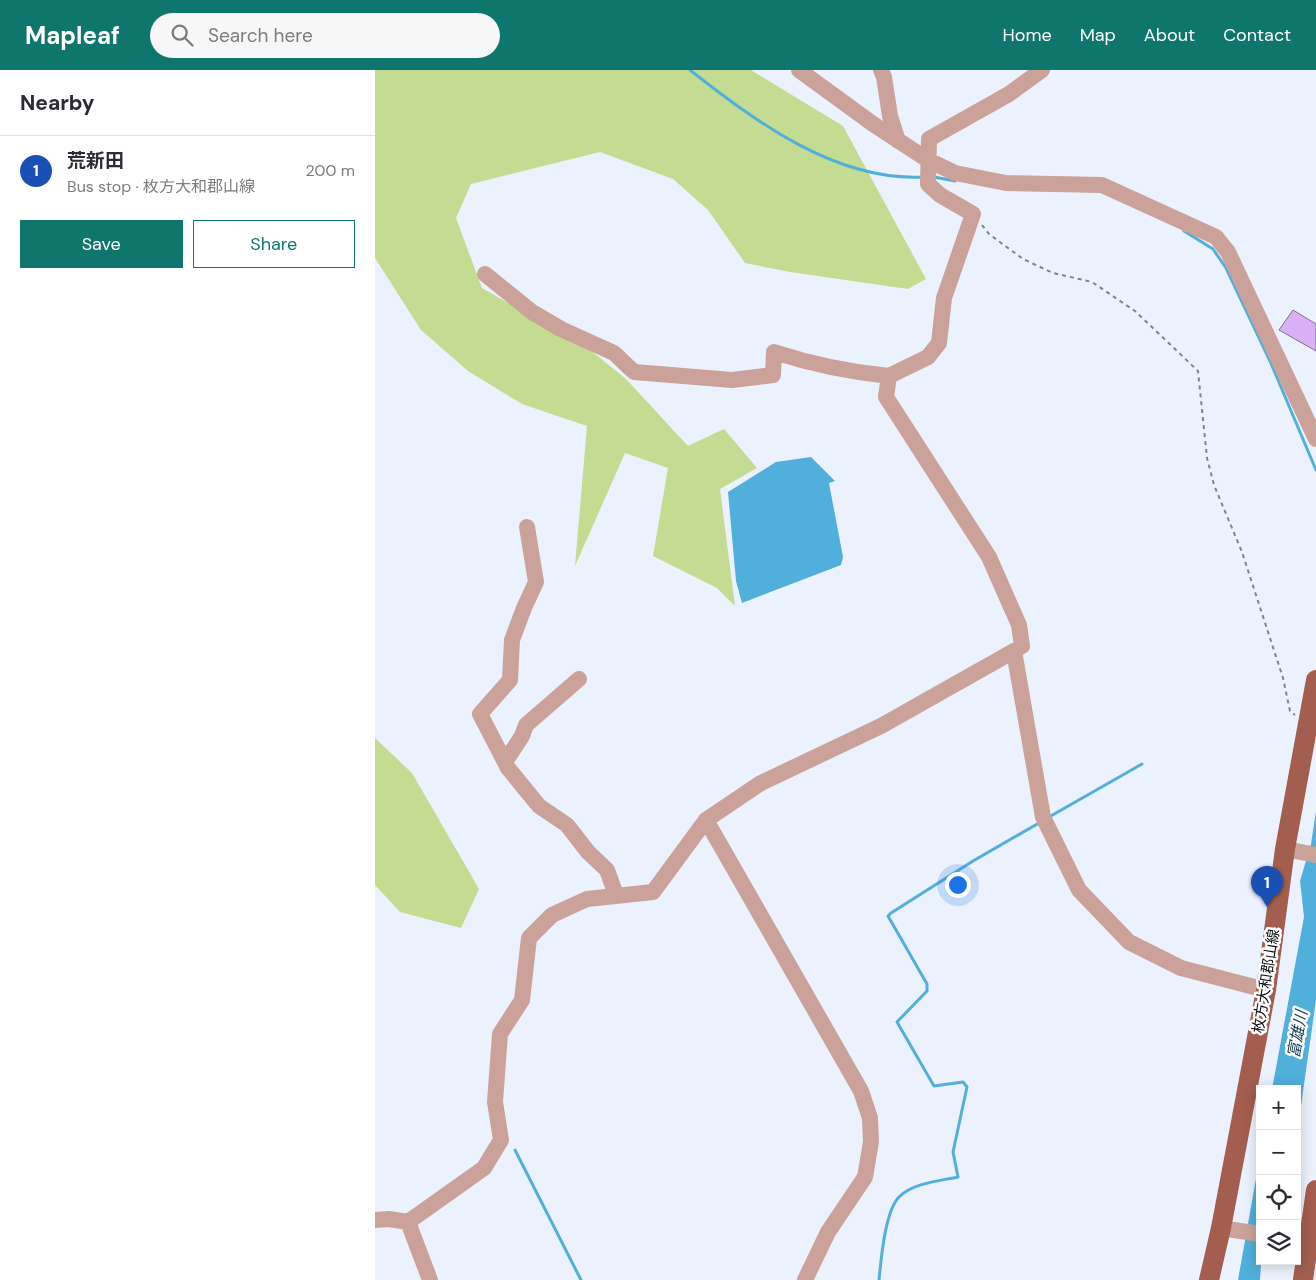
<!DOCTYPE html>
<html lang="en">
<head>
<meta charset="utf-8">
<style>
  :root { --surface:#fff; --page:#f7f7f7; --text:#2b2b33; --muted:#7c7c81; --line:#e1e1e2; --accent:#0f766e }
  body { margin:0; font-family:"DM Sans","Noto Sans JP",sans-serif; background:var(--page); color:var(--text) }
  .controls { position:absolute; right:15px; bottom:15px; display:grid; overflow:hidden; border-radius:0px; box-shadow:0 2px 12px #0003 }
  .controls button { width:45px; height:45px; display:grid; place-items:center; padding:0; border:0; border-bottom:1px solid var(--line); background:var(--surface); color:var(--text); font:25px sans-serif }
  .you { position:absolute; left:582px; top:814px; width:18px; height:18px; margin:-12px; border:4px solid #fff; border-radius:50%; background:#1a73e8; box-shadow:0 0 0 8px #1a73e833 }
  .badge { display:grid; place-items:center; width:32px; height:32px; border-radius:50%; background:var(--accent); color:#fff; font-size:16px; font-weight:700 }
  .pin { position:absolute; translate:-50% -41px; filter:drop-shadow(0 1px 2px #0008) }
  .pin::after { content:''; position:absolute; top:26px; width:18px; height:15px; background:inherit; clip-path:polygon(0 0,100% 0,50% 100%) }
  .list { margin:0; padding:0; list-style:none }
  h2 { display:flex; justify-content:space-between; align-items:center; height:65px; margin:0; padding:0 20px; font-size:21px }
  h2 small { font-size:16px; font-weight:400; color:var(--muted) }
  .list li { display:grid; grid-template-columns:32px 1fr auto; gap:15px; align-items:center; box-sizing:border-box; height:70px; padding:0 20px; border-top:1px solid var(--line) }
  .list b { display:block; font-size:19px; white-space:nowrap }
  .list p { margin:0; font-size:16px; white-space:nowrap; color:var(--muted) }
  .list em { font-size:16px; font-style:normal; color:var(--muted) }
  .actions { display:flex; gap:10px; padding:15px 20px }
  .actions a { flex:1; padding:11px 0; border:1px solid var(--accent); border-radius:0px; text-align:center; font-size:18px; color:var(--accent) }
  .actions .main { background:var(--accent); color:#fff }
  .icon { flex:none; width:28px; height:28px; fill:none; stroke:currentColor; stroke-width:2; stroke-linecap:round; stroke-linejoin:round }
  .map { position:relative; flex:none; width:941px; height:1210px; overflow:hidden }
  header { display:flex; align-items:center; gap:30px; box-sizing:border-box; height:70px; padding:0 25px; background:var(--accent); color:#fff }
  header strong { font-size:24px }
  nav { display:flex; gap:28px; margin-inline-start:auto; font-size:18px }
  .search { width:350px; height:45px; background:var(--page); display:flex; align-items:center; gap:12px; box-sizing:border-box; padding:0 18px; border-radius:28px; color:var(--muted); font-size:19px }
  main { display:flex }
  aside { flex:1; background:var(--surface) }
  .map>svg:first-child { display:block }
  .green { fill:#c4db92 }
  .water { fill:#51afdc }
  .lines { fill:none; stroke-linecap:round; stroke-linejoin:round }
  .stream { stroke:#51afdc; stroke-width:3 }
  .building { fill:#dbb0f9; stroke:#7a757e }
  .path { stroke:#7f838a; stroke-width:2; stroke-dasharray:4 4; stroke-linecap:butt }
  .minor { stroke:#caa299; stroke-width:16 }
  .major { stroke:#a35e4f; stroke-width:20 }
  .labels { text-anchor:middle; stroke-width:5; stroke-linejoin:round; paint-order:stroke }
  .street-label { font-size:15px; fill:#0b0d10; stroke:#fff }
  .water-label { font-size:16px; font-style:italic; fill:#143d51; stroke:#fff }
</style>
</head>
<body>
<header>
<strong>Mapleaf</strong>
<div class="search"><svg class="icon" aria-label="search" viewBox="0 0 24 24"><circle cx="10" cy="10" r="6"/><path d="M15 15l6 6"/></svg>Search here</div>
<nav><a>Home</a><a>Map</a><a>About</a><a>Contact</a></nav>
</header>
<main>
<aside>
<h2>Nearby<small></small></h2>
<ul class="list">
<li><span class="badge" style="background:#1a4fb4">1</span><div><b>荒新田</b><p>Bus stop · 枚方大和郡山線</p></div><em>200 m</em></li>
</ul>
<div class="actions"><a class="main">Save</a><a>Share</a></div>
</aside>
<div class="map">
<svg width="941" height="1210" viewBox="0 0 941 1210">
  <rect width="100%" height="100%" fill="#ecf2fd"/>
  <path class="green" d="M0,0H376L468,56L551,209L533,219L415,202L370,193L333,140L298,109L225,82L96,114L81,148L107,218L214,279L251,309L313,376L349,359L382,398L345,419L360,536L342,518L278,486L293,398L250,383L200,496L212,356L147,334L93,301L46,260L0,188Z
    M0,668L37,703L104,819L86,858L25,842L0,815Z"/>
  <path class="water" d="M436,387L460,411L454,413L468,487L466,495L367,533L361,511L353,422L401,392Z
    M941,741V930L922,1064V1019H897L929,847L925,811L936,774Z
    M885,1086V1191H888L886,1195L885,1210H863Z"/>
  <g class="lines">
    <path class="stream" d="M315,0C380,51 460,111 547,107
      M559,107L580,111
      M809,161L838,179L851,198L895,291L941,400
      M674,747L767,694
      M140,1080L206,1210
      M504,1210C506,1190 510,1141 524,1127C538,1113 564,1111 583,1107L578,1082L592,1017L588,1012L559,1016L522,952L552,921V914L513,846L516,843L598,791L664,753"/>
  </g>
  <path class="building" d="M918,240L941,254V281L904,260Z"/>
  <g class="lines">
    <path class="path" d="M607,155L614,164L648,189L678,203L717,212L760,241L823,301L832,388L839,415L867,482L908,608L915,641L920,645"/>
    <path class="minor" d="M424,0L498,54L553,90L580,103L631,113L727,115L841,167L853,182L941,369
      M506,0L509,7L515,46L523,71
      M667,0L634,24L554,69L553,114L565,125L598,144L569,228L564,273L553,287L514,306L511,327L614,487L644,555L647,576L639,581L668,747L704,820L754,872L806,898L891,920
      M110,204L157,242L186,259L239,283L259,302L357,310L398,305L399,282C436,294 474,302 514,306
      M152,457L161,512L149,538L137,570L135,610L105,644L133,698L164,736L192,755L213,782L232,800L241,825
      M130,692L147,666L151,655L204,609
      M331,750L486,1021L495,1048L496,1072L490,1107L453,1162L430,1210
      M910,779L941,785
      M0,1150L14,1149L33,1152
      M846,1158L885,1164
      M55,1210L33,1152L109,1098L126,1070L120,1032L125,964L147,930L154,868L177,845L212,829L278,822L331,750L386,713L506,656L639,581"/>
    <path class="major" d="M834,1210L846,1158L891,920L910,779L941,610
      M928,1210L941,1120"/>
  </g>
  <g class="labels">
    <g class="street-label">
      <text transform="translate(891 911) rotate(-81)" y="5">枚方大和郡山線</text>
    </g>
    <g class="water-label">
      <text transform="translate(922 964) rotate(-80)" y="6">富雄川</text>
    </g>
  </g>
</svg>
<div class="controls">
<button>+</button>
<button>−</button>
<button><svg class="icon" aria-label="locate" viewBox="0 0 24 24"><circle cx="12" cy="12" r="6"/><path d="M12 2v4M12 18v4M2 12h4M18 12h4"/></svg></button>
<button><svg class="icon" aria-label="layers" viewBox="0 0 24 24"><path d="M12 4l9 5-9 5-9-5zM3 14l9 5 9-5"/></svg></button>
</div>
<div class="you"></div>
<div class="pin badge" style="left:892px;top:837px;background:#1a4fb4">1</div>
</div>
</main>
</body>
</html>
